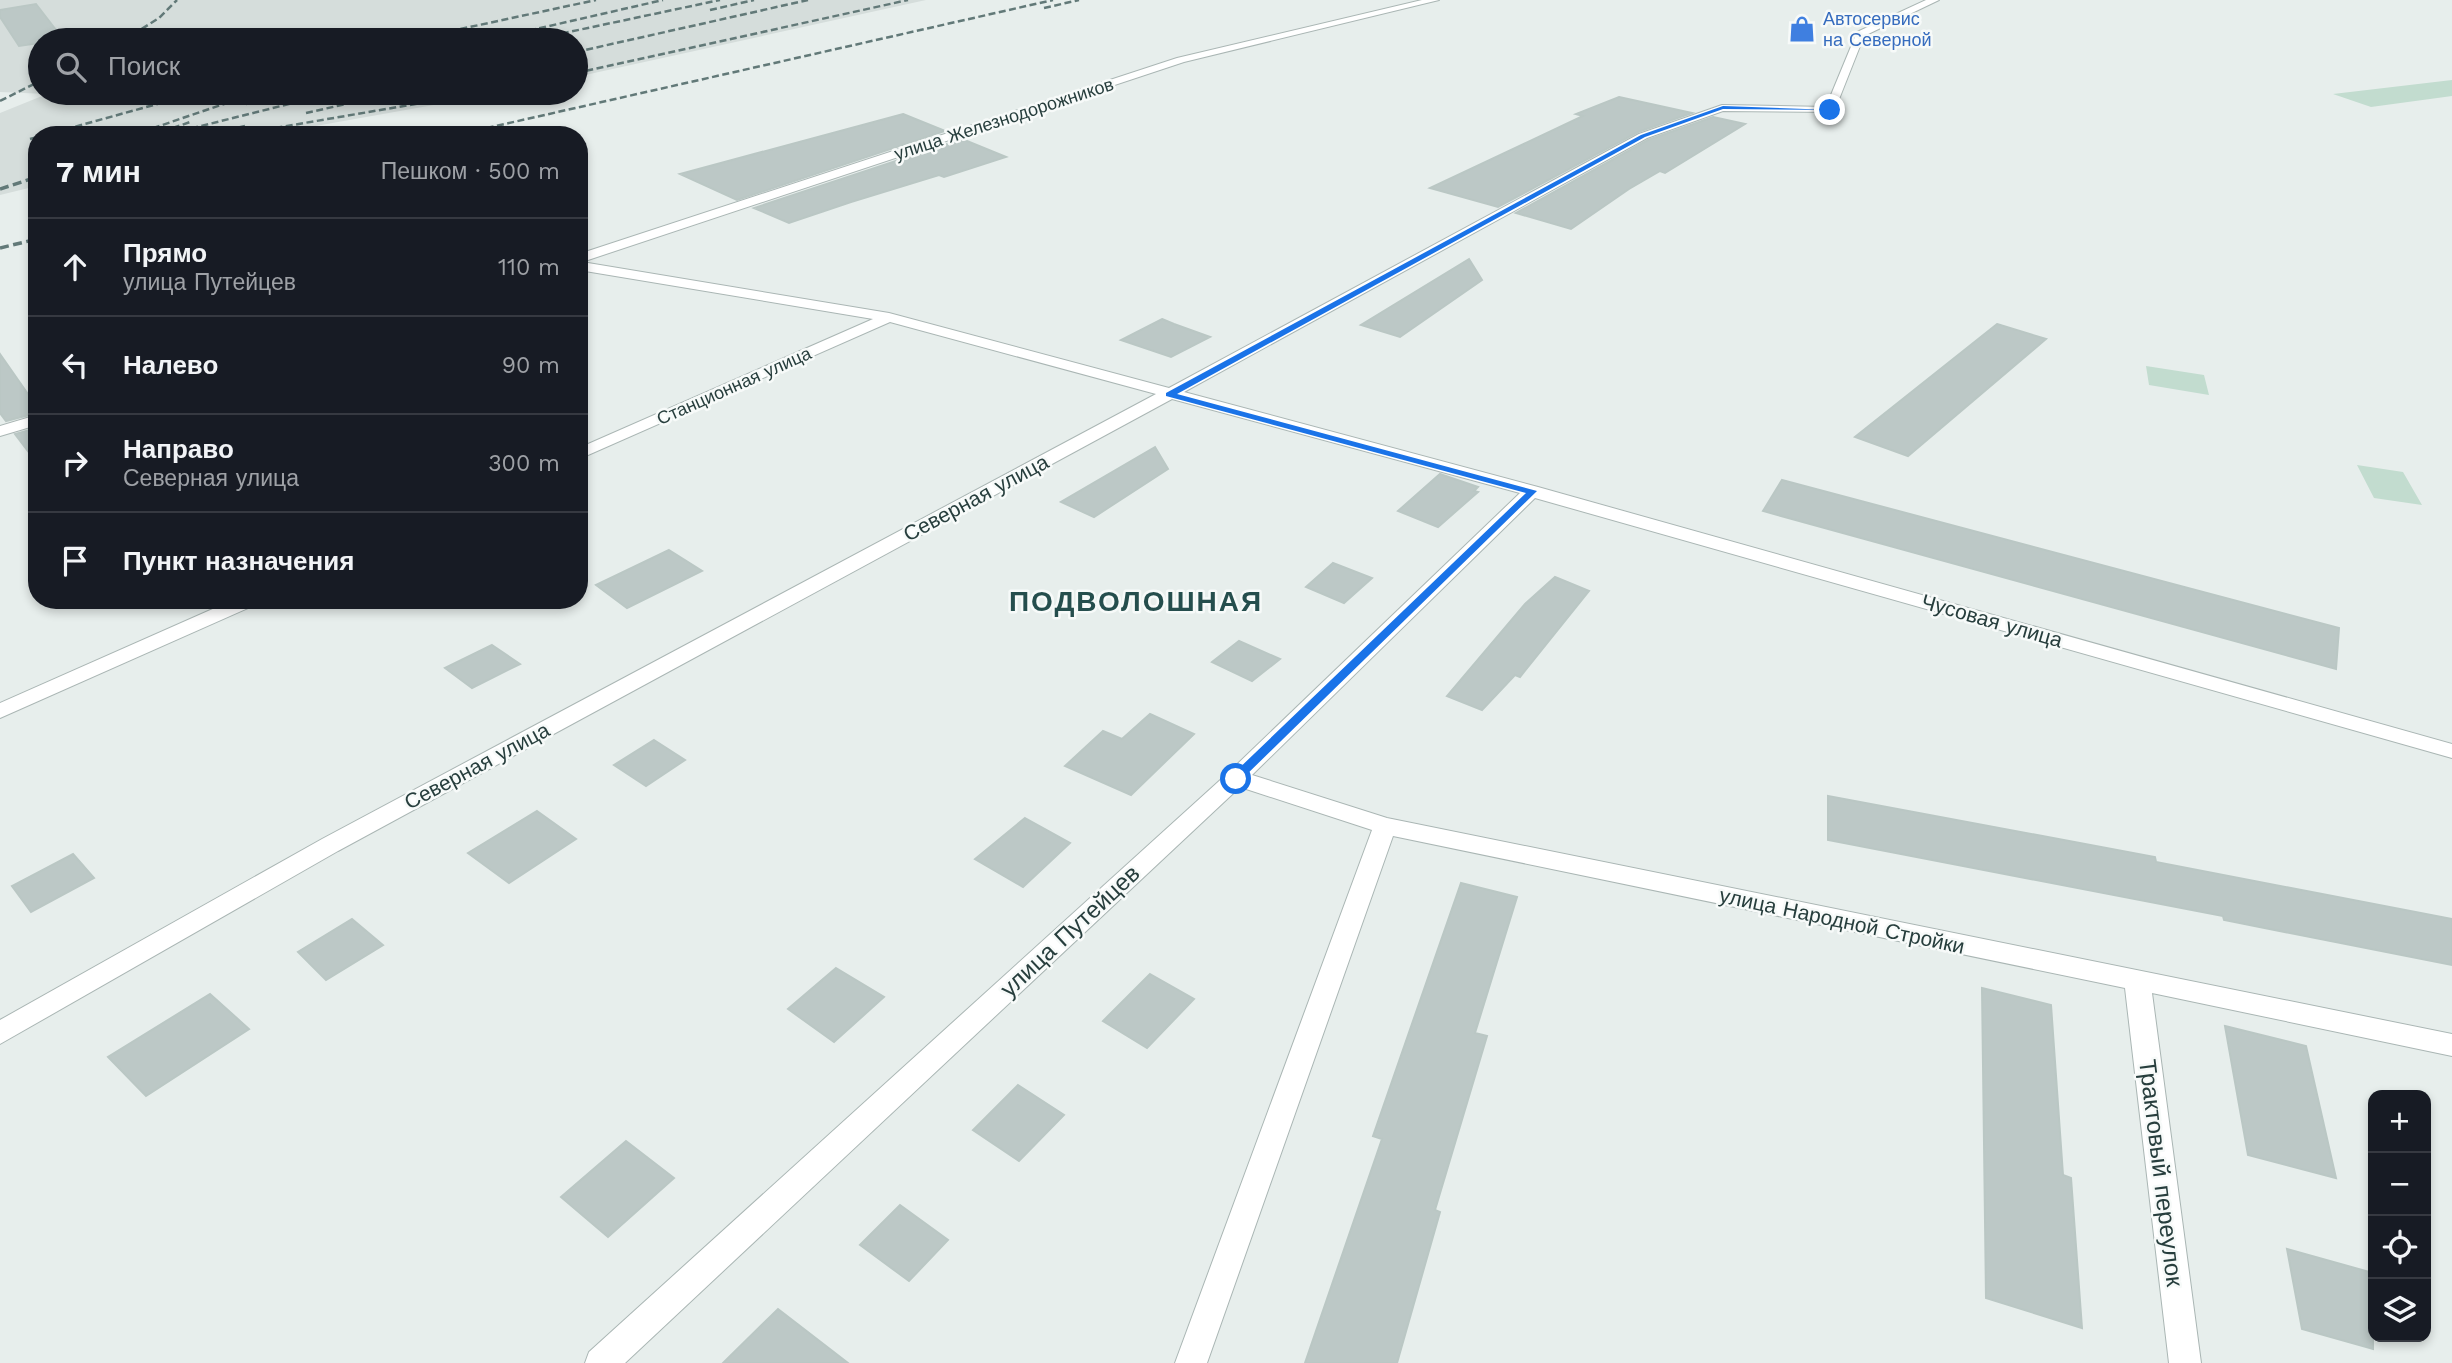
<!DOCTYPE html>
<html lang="ru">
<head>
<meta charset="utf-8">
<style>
  :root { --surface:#171b24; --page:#242831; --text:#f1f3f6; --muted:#9ea1a6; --line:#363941 }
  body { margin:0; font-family:"Work Sans",sans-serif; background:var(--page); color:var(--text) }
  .controls { position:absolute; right:21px; bottom:21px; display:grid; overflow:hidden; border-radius:14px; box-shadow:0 4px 10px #0003 }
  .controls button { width:63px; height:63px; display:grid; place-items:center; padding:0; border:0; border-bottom:2px solid var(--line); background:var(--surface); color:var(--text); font:35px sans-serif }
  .stop { position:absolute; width:21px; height:21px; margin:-16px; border:5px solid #1a73e8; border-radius:50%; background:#fff }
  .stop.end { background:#1a73e8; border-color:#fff; box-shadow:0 2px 7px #0008 }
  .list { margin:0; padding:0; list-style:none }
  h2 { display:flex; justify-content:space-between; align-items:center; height:91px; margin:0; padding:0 28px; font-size:30px }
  h2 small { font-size:23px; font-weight:400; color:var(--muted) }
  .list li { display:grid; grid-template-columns:46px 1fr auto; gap:21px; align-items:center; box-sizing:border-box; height:98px; padding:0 28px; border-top:2px solid var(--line) }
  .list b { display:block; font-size:26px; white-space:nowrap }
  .list p { margin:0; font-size:23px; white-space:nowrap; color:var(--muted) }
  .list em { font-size:23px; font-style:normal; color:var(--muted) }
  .icon { flex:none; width:38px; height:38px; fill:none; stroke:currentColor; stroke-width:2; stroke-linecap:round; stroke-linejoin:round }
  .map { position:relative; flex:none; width:2452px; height:1363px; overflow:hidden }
  .search { position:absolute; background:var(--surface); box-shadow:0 4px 10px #0003; left:28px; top:28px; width:560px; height:77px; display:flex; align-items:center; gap:18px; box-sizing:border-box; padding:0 24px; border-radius:38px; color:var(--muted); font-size:26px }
  .panel { position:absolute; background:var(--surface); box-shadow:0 4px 10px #0003; left:28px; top:126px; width:560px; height:483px; border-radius:28px }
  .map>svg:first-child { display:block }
  .built { fill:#d5dddb }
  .green { fill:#c2dccf }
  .building { fill:#bcc8c6; stroke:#bac7c4; stroke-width:2 }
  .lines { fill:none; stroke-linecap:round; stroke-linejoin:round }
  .street-casing { stroke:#aab6b4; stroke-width:2 }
  .street { fill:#fff; fill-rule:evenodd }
  .rail-far1 { stroke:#627978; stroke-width:2.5; stroke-dasharray:7 3.5; stroke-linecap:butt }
  .rail { stroke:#627978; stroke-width:3.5; stroke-dasharray:9 4.5; stroke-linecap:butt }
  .route { fill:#1a73e8 }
  .labels { text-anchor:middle; stroke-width:5; stroke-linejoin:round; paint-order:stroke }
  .far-shop-label { font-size:18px; fill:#366cbe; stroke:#f7faf9; text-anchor:start }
  .far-street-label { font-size:18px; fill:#273e3d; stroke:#f7faf9 }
  .street-label { font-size:21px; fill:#273e3d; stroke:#f7faf9 }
  .near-street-label { font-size:24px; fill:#273e3d; stroke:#f7faf9 }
  .district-label { font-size:28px; font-weight:bold; letter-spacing:2px; fill:#254e4d; stroke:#f7faf9 }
</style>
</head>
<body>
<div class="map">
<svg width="2452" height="1363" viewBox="0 0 2452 1363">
  <rect width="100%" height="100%" fill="#e7eeec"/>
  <path class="built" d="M0,0H926L576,77V40H40V93H501L265,135H37V186L0,195V113L47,94L0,92Z"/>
  <path class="green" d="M2452,80V96L2371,107L2333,94Z
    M2146,366L2204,375L2209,395L2149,385Z
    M2357,465L2403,472L2422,505L2374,498Z"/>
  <path class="building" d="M36,4L63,39L40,40V43L19,46L0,17V10Z
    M1619,97L1692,113L1638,132L1498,207L1430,188L1583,116L1576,114Z
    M903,114L945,131L737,200L680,174Z
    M1713,117L1745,124L1665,173L1660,171L1629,189L1571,229L1516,213L1648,140Z
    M962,139L1006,157L944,177L939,175L851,202L789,223L754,208Z
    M1469,259L1482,280L1400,337L1361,325Z
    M1162,319L1174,324L1210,337L1171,357L1121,340Z
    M1997,324L2046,339L1908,456L1855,437Z
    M0,354L37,407V413L6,421L0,413Z
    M37,428V463L15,434Z
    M1155,447L1168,469L1094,517L1061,502Z
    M1440,474L1478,487L1474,491L1478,492L1438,527L1398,511Z
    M1782,480L2339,628L2336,669L1763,511Z
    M669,550L702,571L627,608L596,585Z
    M1333,563L1372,578L1344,603L1306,587Z
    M1555,577L1589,591L1520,677L1515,675L1482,710L1447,696L1525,604Z
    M1239,641L1280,659L1252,681L1212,662Z
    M492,645L520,664L472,688L445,668Z
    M1150,714L1194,734L1131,795L1065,766L1103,731L1122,739Z
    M654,740L685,760L646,786L614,765Z
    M1828,796L2155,857L2156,862L2452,919V965L2224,920L2223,916L1828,840Z
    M537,811L576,839L509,883L468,853Z
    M1025,818L1070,843L1023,887L975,859Z
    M73,854L94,878L31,912L12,886Z
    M1461,883L1517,897L1475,1033L1487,1036L1435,1210L1440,1212L1397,1363H1305L1382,1139L1373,1136Z
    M352,919L383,945L326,980L298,952Z
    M836,968L884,997L834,1042L788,1009Z
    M1150,974L1194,999L1147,1048L1103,1021Z
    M1982,988L2051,1005L2063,1175L2071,1178L2082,1328L1986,1298Z
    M210,994L249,1029L146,1096L108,1057Z
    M2225,1026L2306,1046L2336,1178L2248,1155Z
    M1018,1085L1064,1115L1019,1161L973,1130Z
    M626,1141L674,1178L608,1237L561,1197Z
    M900,1205L948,1240L909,1281L860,1245Z
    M2287,1249L2373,1273V1349L2302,1329Z
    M778,1309L848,1363H723Z"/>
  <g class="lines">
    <g class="street-casing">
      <path id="street" d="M1422,0H1439L1184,62L582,262L889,313L1169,388L1639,134L1722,105L1826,107L1857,32L1926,0H1939L1864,36L1834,112L1723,111L1647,138L1184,392L1538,487L2452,744V758L1535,498L1252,775L1387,818L2452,1034V1056L2152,993L2201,1363H2169L2125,988L1393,836L1207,1363H1175L1372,830L1240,787L625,1363H585L589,1352L1228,773L1520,493L1172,399L338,851L0,1044V1020L322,839L1156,394L890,322L579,459V448L873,319L579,270V254L1177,58Z
        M37,415V425L0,436V426Z
        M233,600H260L257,604L0,718V703Z"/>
    </g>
    <use href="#street" class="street"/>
    <path class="rail-far1" d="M1044,8L1079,0
      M710,10L754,0
      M124,40L159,18L177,0
      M409,40L596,0
      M488,40L663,0
      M531,40L720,0
      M576,52L808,0
      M576,73L908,0
      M0,101L40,81
      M246,104L283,93
      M306,113L395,93
      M181,131L333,93
      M45,135L197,93
      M133,135L256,93
      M153,135L190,122
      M208,135L245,126
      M234,135L480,93
      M456,135L1053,0
      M30,139L37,137"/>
    <path class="rail" d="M0,189L37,177
      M0,248L37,239"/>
  </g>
  <path class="route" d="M1723,106L1833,110L1723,109L1645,137L1177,394L1537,491L1240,781H1231V776L1526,493L1166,396V393L1641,135Z"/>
  <defs>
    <g id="shop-bare" transform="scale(2.1)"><path d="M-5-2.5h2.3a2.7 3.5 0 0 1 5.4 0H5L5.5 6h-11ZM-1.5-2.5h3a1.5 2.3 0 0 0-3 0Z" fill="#3f7fe0" stroke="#f7faf9" stroke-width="2.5" paint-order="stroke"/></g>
  </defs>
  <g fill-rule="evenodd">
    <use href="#shop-bare" x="1802" y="29"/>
  </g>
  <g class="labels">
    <g class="far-shop-label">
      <text x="1823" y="25">Автосервис<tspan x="1823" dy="21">на Северной</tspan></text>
    </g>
    <g class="far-street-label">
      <text transform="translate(1004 119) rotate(-18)" y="6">улица Железнодорожников</text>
      <text transform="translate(734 386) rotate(-24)" y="6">Станционная улица</text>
    </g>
    <g class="street-label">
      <text transform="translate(976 498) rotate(-28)" y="7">Северная улица</text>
      <text transform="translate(1992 621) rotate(16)" y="7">Чусовая улица</text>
      <text transform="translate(477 766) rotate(-28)" y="7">Северная улица</text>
      <text transform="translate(1842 921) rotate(12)" y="7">улица Народной Стройки</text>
    </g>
    <g class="near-street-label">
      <text transform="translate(1070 931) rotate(-43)" y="8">улица Путейцев</text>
      <text transform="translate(2161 1173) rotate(83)" y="8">Трактовый переулок</text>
    </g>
    <g class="district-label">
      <text x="1136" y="611">ПОДВОЛОШНАЯ</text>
    </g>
  </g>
</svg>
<div class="controls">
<button>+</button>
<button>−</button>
<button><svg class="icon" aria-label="locate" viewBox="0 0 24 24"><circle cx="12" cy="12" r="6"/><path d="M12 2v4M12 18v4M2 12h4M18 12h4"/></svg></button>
<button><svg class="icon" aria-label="layers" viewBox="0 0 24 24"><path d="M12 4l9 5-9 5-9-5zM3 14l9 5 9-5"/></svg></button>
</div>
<div class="stop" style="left:1236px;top:779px"></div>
<div class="stop end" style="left:1830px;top:110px"></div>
<div class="search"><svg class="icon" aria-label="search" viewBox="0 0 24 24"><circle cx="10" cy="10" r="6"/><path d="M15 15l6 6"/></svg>Поиск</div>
<section class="panel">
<h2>7 мин<small>Пешком · 500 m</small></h2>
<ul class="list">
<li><svg class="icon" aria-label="ahead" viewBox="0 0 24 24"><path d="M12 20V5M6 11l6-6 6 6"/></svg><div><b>Прямо</b><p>улица Путейцев</p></div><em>110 m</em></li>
<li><svg class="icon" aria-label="left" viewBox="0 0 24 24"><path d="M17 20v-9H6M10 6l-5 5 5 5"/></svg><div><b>Налево</b></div><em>90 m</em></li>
<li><svg class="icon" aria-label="right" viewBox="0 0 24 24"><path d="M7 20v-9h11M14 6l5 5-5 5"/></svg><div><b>Направо</b><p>Северная улица</p></div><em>300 m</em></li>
<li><svg class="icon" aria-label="arrive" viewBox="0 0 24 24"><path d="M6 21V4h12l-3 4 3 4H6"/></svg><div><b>Пункт назначения</b></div></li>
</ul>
</section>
</div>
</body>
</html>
